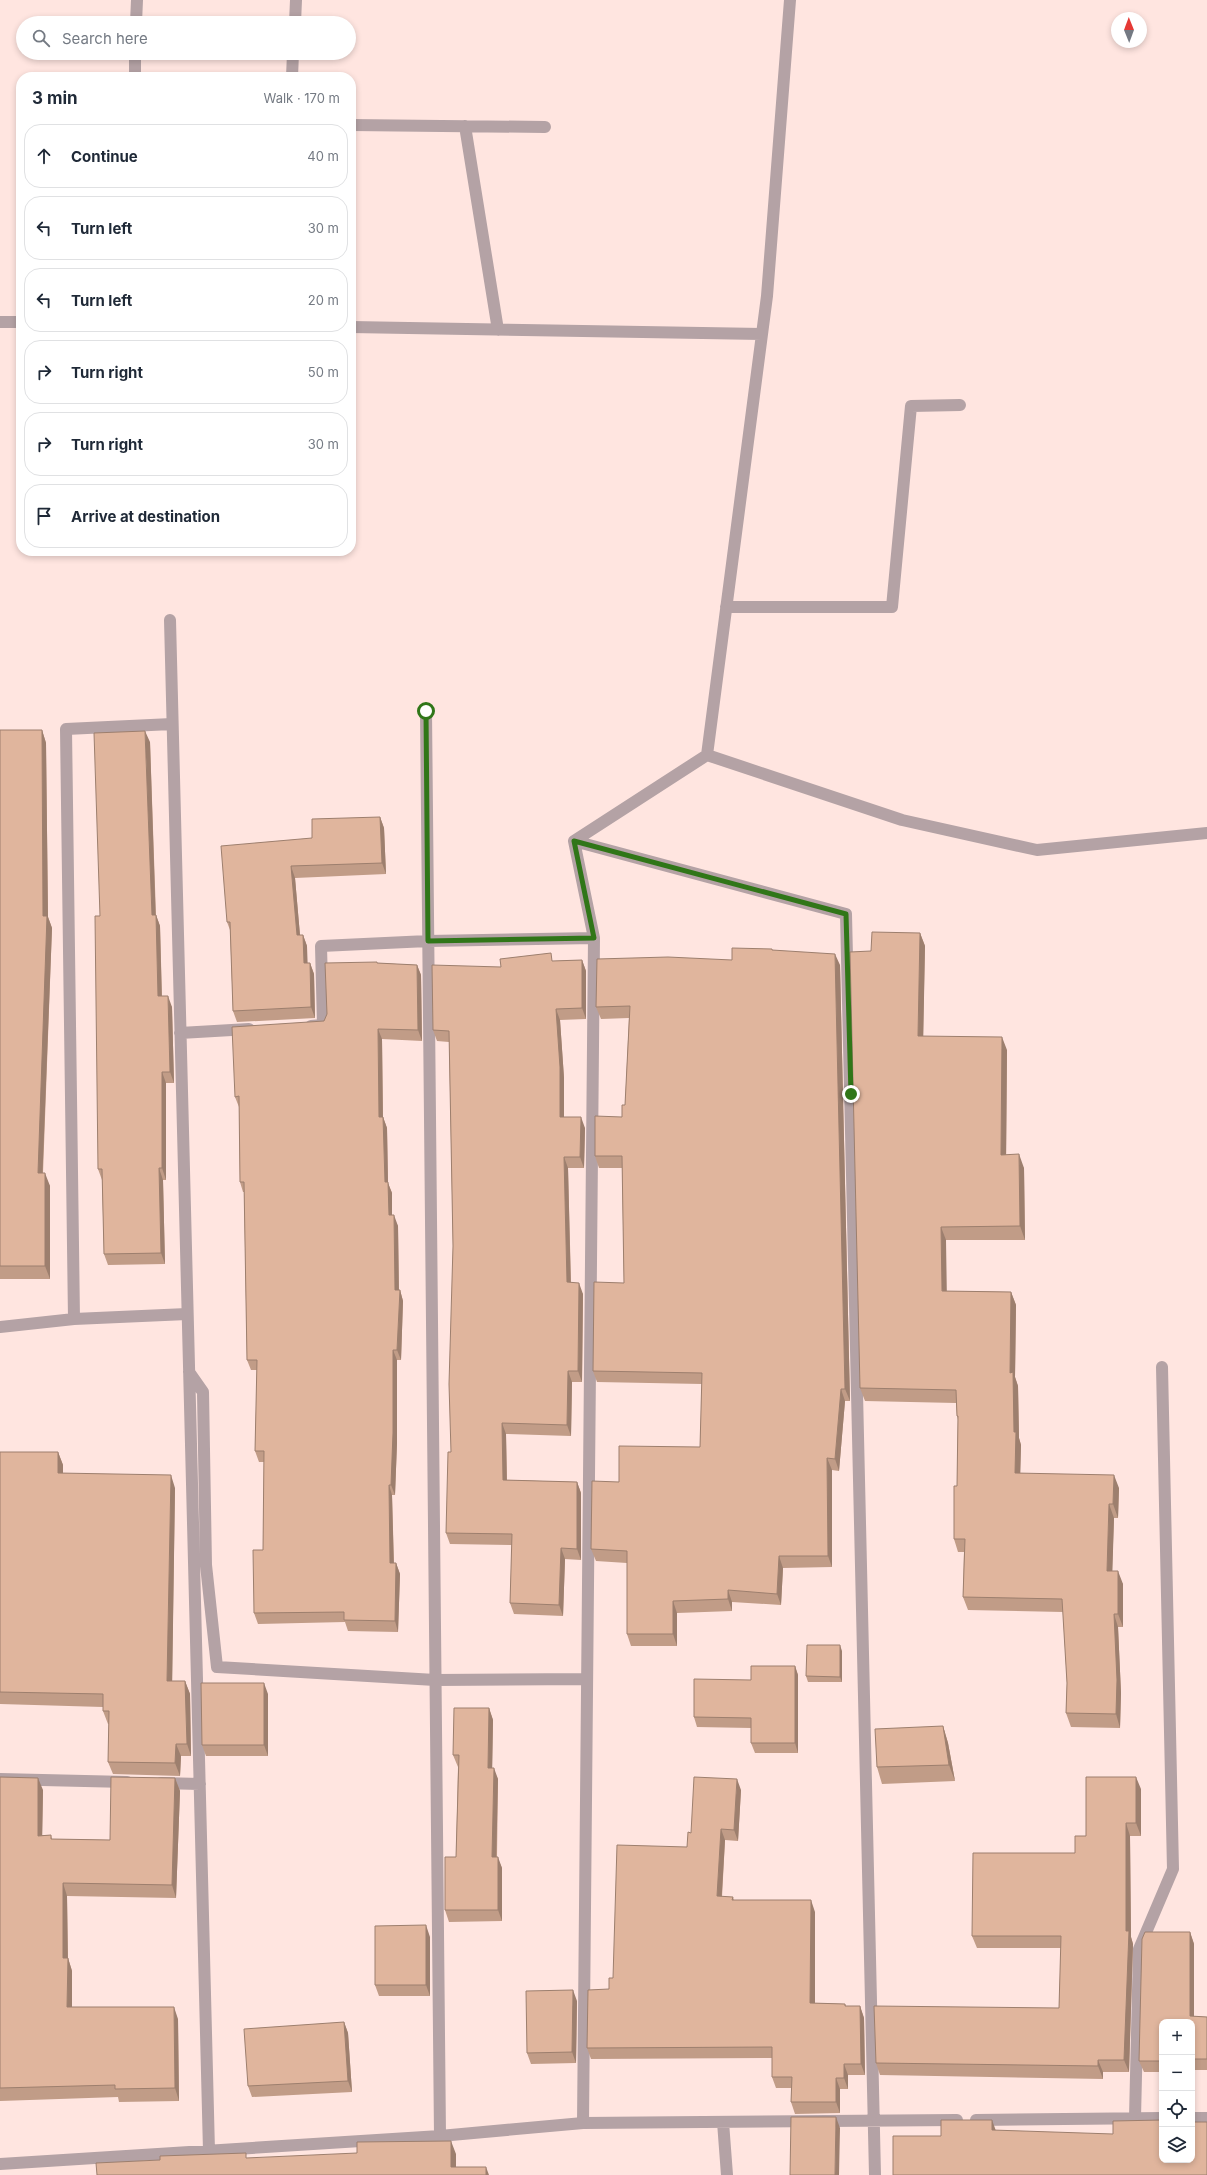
<!DOCTYPE html>
<html lang="en">
<head>
<meta charset="utf-8">
<style>
  :root { --surface:#fff; --page:#f2f2f3; --text:#1f2937; --muted:#747a83; --line:#e0e1e3 }
  body { margin:0; font-family:Inter,sans-serif; background:var(--page); color:var(--text) }
  .controls { position:absolute; right:12px; bottom:12px; display:grid; overflow:hidden; border-radius:8px; box-shadow:0 2px 6px #0003 }
  .controls button { width:36px; height:36px; display:grid; place-items:center; padding:0; border:0; border-bottom:1px solid var(--line); background:var(--surface); color:var(--text); font:20px sans-serif }
  .compass { position:absolute; left:1111px; top:12px; width:36px; height:36px; border-radius:50%; background:var(--surface); box-shadow:0 2px 6px #0003; rotate:359deg }
  .stop { position:absolute; width:12px; height:12px; margin:-9px; border:3px solid #307618; border-radius:50%; background:#fff }
  .stop.end { background:#307618; border-color:#fff; box-shadow:0 1px 4px #0008 }
  .list { margin:0; padding:0; list-style:none }
  h2 { display:flex; justify-content:space-between; align-items:center; height:52px; margin:0; padding:0 16px; font-size:17px }
  h2 small { font-size:13px; font-weight:400; color:var(--muted) }
  .list li { display:grid; grid-template-columns:26px 1fr auto; gap:12px; align-items:center; box-sizing:border-box; height:64px; margin:0 8px 8px; padding:0 8px; border:1px solid var(--line); border-radius:16px }
  .list b { display:block; font-size:15px; white-space:nowrap }
  .list em { font-size:13px; font-style:normal; color:var(--muted) }
  .icon { flex:none; width:22px; height:22px; fill:none; stroke:currentColor; stroke-width:2; stroke-linecap:round; stroke-linejoin:round }
  .map { position:relative; flex:none; width:1207px; height:2175px; overflow:hidden }
  .search { position:absolute; background:var(--surface); box-shadow:0 2px 6px #0003; left:16px; top:16px; width:340px; height:44px; display:flex; align-items:center; gap:10px; box-sizing:border-box; padding:0 14px; border-radius:22px; color:var(--muted); font-size:15px }
  .panel { position:absolute; background:var(--surface); box-shadow:0 2px 6px #0003; left:16px; top:72px; width:340px; height:484px; border-radius:16px }
  .map>svg:first-child { display:block }
  .lines { fill:none; stroke-linecap:round; stroke-linejoin:round }
  .street { stroke:#b4a2a5; stroke-width:12 }
  .wall { fill:#c19c87 }
  .shaded-wall { fill:#9d7f6e }
  .building { fill:#e0b59d; stroke:#9d7f6e }
  .route { stroke:#307618; stroke-width:5 }
</style>
</head>
<body>
<div class="map">
<svg width="1207" height="2175" viewBox="0 0 1207 2175">
  <rect width="100%" height="100%" fill="#ffe5e0"/>
  <g class="lines">
    <path class="street" d="M136,23L137,0
      M295,23L296,0
      M135,77V53
      M292,77L293,53
      M351,125L545,127
      M465,126L498,330
      M0,322H21
      M351,327L762,334
      M726,607H892L911,406L960,405
      M170,620L209,2151
      M426,711L440,2136
      M707,755L767,296L790,0
      M574,841L846,914L875,2175
      M311,1026L323,1025L321,946L428,941L594,938L574,841L707,755L902,820L1037,850L1207,833
      M180,1033L249,1029
      M74,1319L66,729L172,724
      M0,1327L74,1319L187,1314
      M189,1372L203,1392L206,1565L217,1667L435,1680L587,1679
      M0,1779L127,1782
      M161,1783L200,1784
      M1135,2118L1139,1949L1173,1869L1162,1367
      M1192,2118H1207
      M976,2120L1162,2118
      M723,2122L727,2175
      M583,2123L594,938
      M0,2164L440,2136L583,2123L957,2120"/>
  </g>
  <path class="wall" d="M0,730H42L46,743L48,917L52,928L43,1173L50,1186V1279H0Z
    M150,742L156,915L160,926L162,996L172,1007L174,1083H166V1180H163L165,1264L108,1265L104,1254L102,1180L98,1169Z
    M380,817L384,828L386,874L295,878L300,935H303L307,946V963H310L314,974L315,1018L237,1022L233,1011L230,930L227,922L312,838Z
    M920,933L925,946L923,1037L1007,1050L1006,1155L1024,1168L1025,1240H946V1291L1011,1292L1016,1305L1015,1377L1018,1386L1019,1438L1021,1445L1020,1473L1119,1488L1118,1518H1114L1112,1571L1123,1584V1627H1118L1121,1693L1120,1728L1071,1727L1066,1713L1067,1683L1063,1612L968,1610L963,1597L964,1552H958L954,1539L957,1486L958,1420L957,1416L956,1403L865,1401L860,1388Z
    M772,949V950L840,965L850,1401H845L839,1471L832,1470V1567L783,1568L781,1605L732,1602V1611L677,1613V1646H631L627,1634V1563L596,1561L591,1549L619,1482L700,1447L702,1384L597,1382L593,1371L624,1283L622,1168H599L595,1156L622,1117L625,1105L629,1018L601,1019L596,1007L732,960Z
    M582,960L586,971V1019L560,1020L564,1078V1117L585,1128L584,1168H568L571,1282L583,1294L582,1382H572L571,1436L506,1434L507,1480L577,1482L581,1493V1560L565,1559L563,1616L514,1614L510,1603L512,1545L450,1544L446,1533L451,1452L453,1246L449,1042L437,1041L433,1030L554,961Z
    M377,962V963L417,965L421,975L422,1041L382,1039L383,1117L387,1128L388,1183L392,1193V1215L398,1226L399,1290H400L403,1301L401,1360H397V1443L395,1495H392L394,1563H396L400,1574L398,1632L348,1631L345,1622L258,1624L254,1613L263,1550L264,1462H259L255,1451L257,1370H251L247,1360L244,1192H243L240,1182L239,1107L235,1097L324,1021Z
    M0,1452H58L63,1465V1473L175,1488L172,1681H185L190,1694L191,1756H181L180,1776L113,1774L108,1762L109,1724H108L103,1711V1707L0,1704Z
    M842,1651V1682H808L806,1676Z
    M795,1666L798,1675V1753H755L751,1743V1728L697,1727L694,1717L751,1680Z
    M268,1694V1756H206L202,1745Z
    M489,1708L493,1720L492,1768L498,1779L497,1857L502,1868V1921L449,1922L445,1910L456,1857L458,1767L453,1755Z
    M943,1726L948,1743L955,1781L882,1784L877,1767Z
    M0,1777L43,1790L42,1835H51L52,1839L110,1840L175,1778L180,1791L176,1898L67,1896L68,1958L72,1971V2007L178,2019L179,2101L119,2102L118,2097L0,2101Z
    M1141,1789V1836H1130L1131,1937L1133,1944L1129,2072H1103V2079L880,2075L876,2063L1059,2008L1061,1948H977L972,1936L1075,1853L1086,1836Z
    M741,1790L738,1841L725,1840L722,1897H733L734,1900L815,1912V2003L845,2004L846,2006H860L864,2018L865,2075H848V2089H840V2113L795,2114L791,2102L792,2088H776L772,2077V2058L591,2059L587,2048L609,1989L613,1978L687,1847L691,1833Z
    M1190,1932L1194,1944V2016L1207,2017V2070H1194V2072H1192V2022H1162V2072H1144L1139,2061Z
    M430,1937V1996H379L375,1985Z
    M577,2001L576,2063L531,2064L527,2053Z
    M344,2022L348,2033L352,2092L252,2097L248,2086Z"/>
  <path class="shaded-wall" d="M42,730L46,743L48,917L52,928L42,1186L38,1173L43,916Z
    M145,731L150,742L156,927L152,915Z
    M380,817L384,828L386,874L382,863Z
    M291,866L295,878L301,947L297,935Z
    M156,915L160,926L162,1007L158,996Z
    M920,933L925,946L923,1050L918,1036Z
    M303,935L307,946L308,974L304,963Z
    M835,954L840,965L850,1401L845,1389Z
    M582,960L586,971V1019L582,1008Z
    M310,963L314,974L315,1018L311,1007Z
    M417,965L421,975L422,1041L418,1030Z
    M168,996L172,1007L174,1083L170,1072Z
    M556,1009L560,1020L564,1078V1128L560,1117Z
    M378,1029L382,1039L383,1128L379,1117Z
    M1002,1037L1007,1050L1006,1168L1001,1155Z
    M162,1072L166,1083V1180L162,1168Z
    M383,1117L387,1128L388,1183L392,1193V1226L389,1215L385,1182Z
    M581,1117L585,1128L584,1168L580,1157Z
    M1019,1154L1024,1168L1025,1240L1020,1226Z
    M564,1157L568,1168L571,1293L567,1282Z
    M159,1168L163,1180L165,1264L161,1253Z
    M45,1173L50,1186V1279L45,1266Z
    M394,1215L398,1226L399,1301L395,1290Z
    M941,1227L946,1240L947,1303L942,1289Z
    M579,1283L583,1294L582,1382L578,1371Z
    M400,1290L403,1301L401,1360L397,1350Z
    M1011,1292L1016,1305L1015,1377L1018,1386L1019,1438L1021,1445L1020,1486L1015,1473L1010,1373Z
    M393,1350L397,1360V1443L395,1495L391,1485Z
    M568,1371L572,1382L571,1436L567,1425Z
    M841,1389L845,1401L839,1471L835,1459Z
    M502,1423L506,1434L507,1491L503,1480Z
    M58,1452L63,1465V1485L58,1473Z
    M827,1458L832,1470V1567L828,1556Z
    M171,1475L175,1488L172,1694L167,1681Z
    M1114,1475L1119,1488L1118,1518L1113,1504Z
    M577,1482L581,1493V1560L577,1549Z
    M389,1485L392,1495L394,1573L390,1563Z
    M1109,1504L1114,1518L1112,1584L1107,1571Z
    M561,1548L565,1559L563,1616L559,1605Z
    M779,1556L783,1568L781,1605L777,1594Z
    M396,1563L400,1574L398,1632L395,1621Z
    M1118,1571L1123,1584V1627L1118,1614Z
    M728,1590L732,1602V1611L728,1599Z
    M673,1601L677,1613V1646L673,1634Z
    M1114,1614L1118,1627L1121,1693L1120,1728L1116,1714Z
    M840,1645L842,1651V1682L840,1677Z
    M795,1666L798,1675V1753L795,1743Z
    M185,1681L190,1694L191,1756L187,1744Z
    M264,1683L268,1694V1756L264,1745Z
    M489,1708L493,1720L492,1779L488,1768Z
    M943,1726L948,1743L955,1781L949,1765Z
    M176,1744L181,1756L180,1776L175,1763Z
    M494,1768L498,1779L496,1868L492,1857Z
    M1136,1777L1141,1789V1836L1136,1823Z
    M38,1778L43,1790L42,1848L38,1836Z
    M175,1778L180,1791L176,1898L172,1885Z
    M737,1779L741,1790L738,1841L734,1830Z
    M1126,1823L1130,1836L1131,1937L1133,1944L1129,2072L1124,2060L1126,1931Z
    M721,1829L725,1840L721,1908L717,1896Z
    M498,1857L502,1868V1921L498,1910Z
    M63,1883L67,1896L68,1971L63,1958Z
    M811,1900L815,1912V2015L810,2003Z
    M426,1925L430,1937V1996L426,1985Z
    M1190,1932L1194,1944V2028L1190,2016Z
    M68,1958L72,1971V2020L67,2007Z
    M573,1990L577,2001L576,2063L572,2052Z
    M860,2006L864,2018L865,2075L861,2064Z
    M174,2007L178,2019L179,2101L175,2088Z
    M344,2022L348,2033L352,2092L348,2081Z
    M1098,2060L1103,2072V2079L1098,2066Z
    M1192,2063L1194,2070V2072L1192,2066Z
    M844,2064L848,2075V2089L844,2078Z
    M836,2078L840,2089V2113L836,2102Z
    M836,2117L840,2128L839,2175H835Z
    M992,2120L996,2131L992,2130Z
    M451,2141L456,2154V2175L451,2167Z
    M486,2167L489,2175H486Z"/>
  <path class="building" d="M0,730H42L43,916H47L38,1173H45V1266H0Z
    M145,731L152,915H156L158,996H168L170,1072H162V1168H159L161,1253L104,1254L102,1169H98L95,916H100L94,733Z
    M380,817L382,863L291,866L297,935H303L304,963H310L311,1007L233,1011L230,922H227L221,846L312,838V819Z
    M872,932L920,933L918,1036L1002,1037L1001,1155L1019,1154L1020,1226L941,1227L942,1289V1291L1011,1292L1010,1373L1013,1372L1014,1432H1016L1015,1473L1114,1475L1113,1504H1109L1107,1571H1118V1614H1114L1117,1680L1116,1714L1066,1713L1067,1683L1062,1599L963,1597L965,1539H954V1486H957L958,1416H957L956,1390L860,1388L850,952L871,951Z
    M732,948L772,949V950L835,954L845,1389H841L835,1459L827,1458L828,1556H779L777,1594L728,1590V1599L673,1601V1634H627V1551L591,1549L592,1481L619,1482V1446L700,1447L702,1373L593,1371L594,1282L624,1283L622,1156H595V1116L622,1117V1105H625L630,1006L596,1007L597,959L668,957L732,960Z
    M551,953L552,961L582,960V1008L556,1009L560,1067V1117H581L580,1157H564L567,1282L579,1283L578,1371H568L567,1425L502,1423L503,1480L577,1482V1549L561,1548L559,1605L510,1603L512,1534L446,1533L448,1452H451L449,1384L453,1246L449,1031L433,1030L432,965L501,967L500,959Z
    M377,962V963L417,965L418,1030L378,1029L379,1117H383L385,1182H388L389,1215H394L395,1290H400L397,1350H393V1433L391,1485H389L390,1563H396L395,1621L344,1620V1612L254,1613L253,1550H263L264,1451H255L257,1360H247L244,1182H240L239,1096L235,1097L232,1027L324,1021L327,1014L325,963Z
    M0,1452H58V1473L171,1475L167,1681H185L187,1744H176L175,1763L108,1762L109,1711H103V1694L0,1692Z
    M807,1645H840V1677L806,1676Z
    M751,1666H795V1743H751V1718L694,1717V1679L751,1680Z
    M201,1683H264V1745H202Z
    M454,1708H489L488,1768H494L492,1857H498V1910H445V1857H456L459,1755H453Z
    M943,1726L949,1765L877,1767L875,1729Z
    M0,1777L38,1778V1836L51,1835V1839L110,1840L111,1777L175,1778L172,1885L63,1883V1958H68L67,2007H174L175,2088L115,2089V2085L0,2088Z
    M694,1777L737,1779L734,1830L721,1829L717,1896L733,1897L732,1900H811L810,2003L845,2004V2006H860L861,2064H844V2078H836V2102H791L792,2077H772V2047L587,2048L588,1990L609,1989V1978H613L617,1845L687,1847L688,1832L691,1833Z
    M1086,1777H1136V1823H1126V1931H1129L1124,2060H1098V2066L876,2063L874,2006L1059,2008L1061,1936H972L973,1853H1075V1836H1086Z
    M426,1925V1985H375V1926Z
    M1145,1932H1190V2016L1207,2017V2059H1192V2022H1162V2061H1139L1142,1939Z
    M573,1990L572,2052L527,2053L526,1991Z
    M344,2022L348,2081L248,2086L244,2029Z
    M791,2117H836L835,2175H790Z
    M941,2120H992V2130L1113,2134V2121L1162,2120V2160H1192V2122H1207V2175H893V2136H941Z
    M451,2141V2167H486V2175H97L96,2163L160,2160V2156L246,2153V2158L357,2153V2142Z"/>
  <g class="lines">
    <path class="route" d="M426,711L428,941L594,938L574,841L846,914L851,1094"/>
  </g>
</svg>
<div class="controls">
<button>+</button>
<button>−</button>
<button><svg class="icon" aria-label="locate" viewBox="0 0 24 24"><circle cx="12" cy="12" r="6"/><path d="M12 2v4M12 18v4M2 12h4M18 12h4"/></svg></button>
<button><svg class="icon" aria-label="layers" viewBox="0 0 24 24"><path d="M12 4l9 5-9 5-9-5zM3 14l9 5 9-5"/></svg></button>
</div>
<svg class="compass" viewBox="-18 -18 36 36"><path d="M0-13l5 13h-10z" fill="#e53935"/><path d="M0 13l5-13h-10z" fill="#747a83"/></svg>
<div class="stop" style="left:426px;top:711px"></div>
<div class="stop end" style="left:851px;top:1094px"></div>
<div class="search"><svg class="icon" aria-label="search" viewBox="0 0 24 24"><circle cx="10" cy="10" r="6"/><path d="M15 15l6 6"/></svg>Search here</div>
<section class="panel">
<h2>3 min<small>Walk · 170 m</small></h2>
<ul class="list">
<li><svg class="icon" aria-label="ahead" viewBox="0 0 24 24"><path d="M12 20V5M6 11l6-6 6 6"/></svg><div><b>Continue</b></div><em>40 m</em></li>
<li><svg class="icon" aria-label="left" viewBox="0 0 24 24"><path d="M17 20v-9H6M10 6l-5 5 5 5"/></svg><div><b>Turn left</b></div><em>30 m</em></li>
<li><svg class="icon" aria-label="left" viewBox="0 0 24 24"><path d="M17 20v-9H6M10 6l-5 5 5 5"/></svg><div><b>Turn left</b></div><em>20 m</em></li>
<li><svg class="icon" aria-label="right" viewBox="0 0 24 24"><path d="M7 20v-9h11M14 6l5 5-5 5"/></svg><div><b>Turn right</b></div><em>50 m</em></li>
<li><svg class="icon" aria-label="right" viewBox="0 0 24 24"><path d="M7 20v-9h11M14 6l5 5-5 5"/></svg><div><b>Turn right</b></div><em>30 m</em></li>
<li><svg class="icon" aria-label="arrive" viewBox="0 0 24 24"><path d="M6 21V4h12l-3 4 3 4H6"/></svg><div><b>Arrive at destination</b></div></li>
</ul>
</section>
</div>
</body>
</html>
